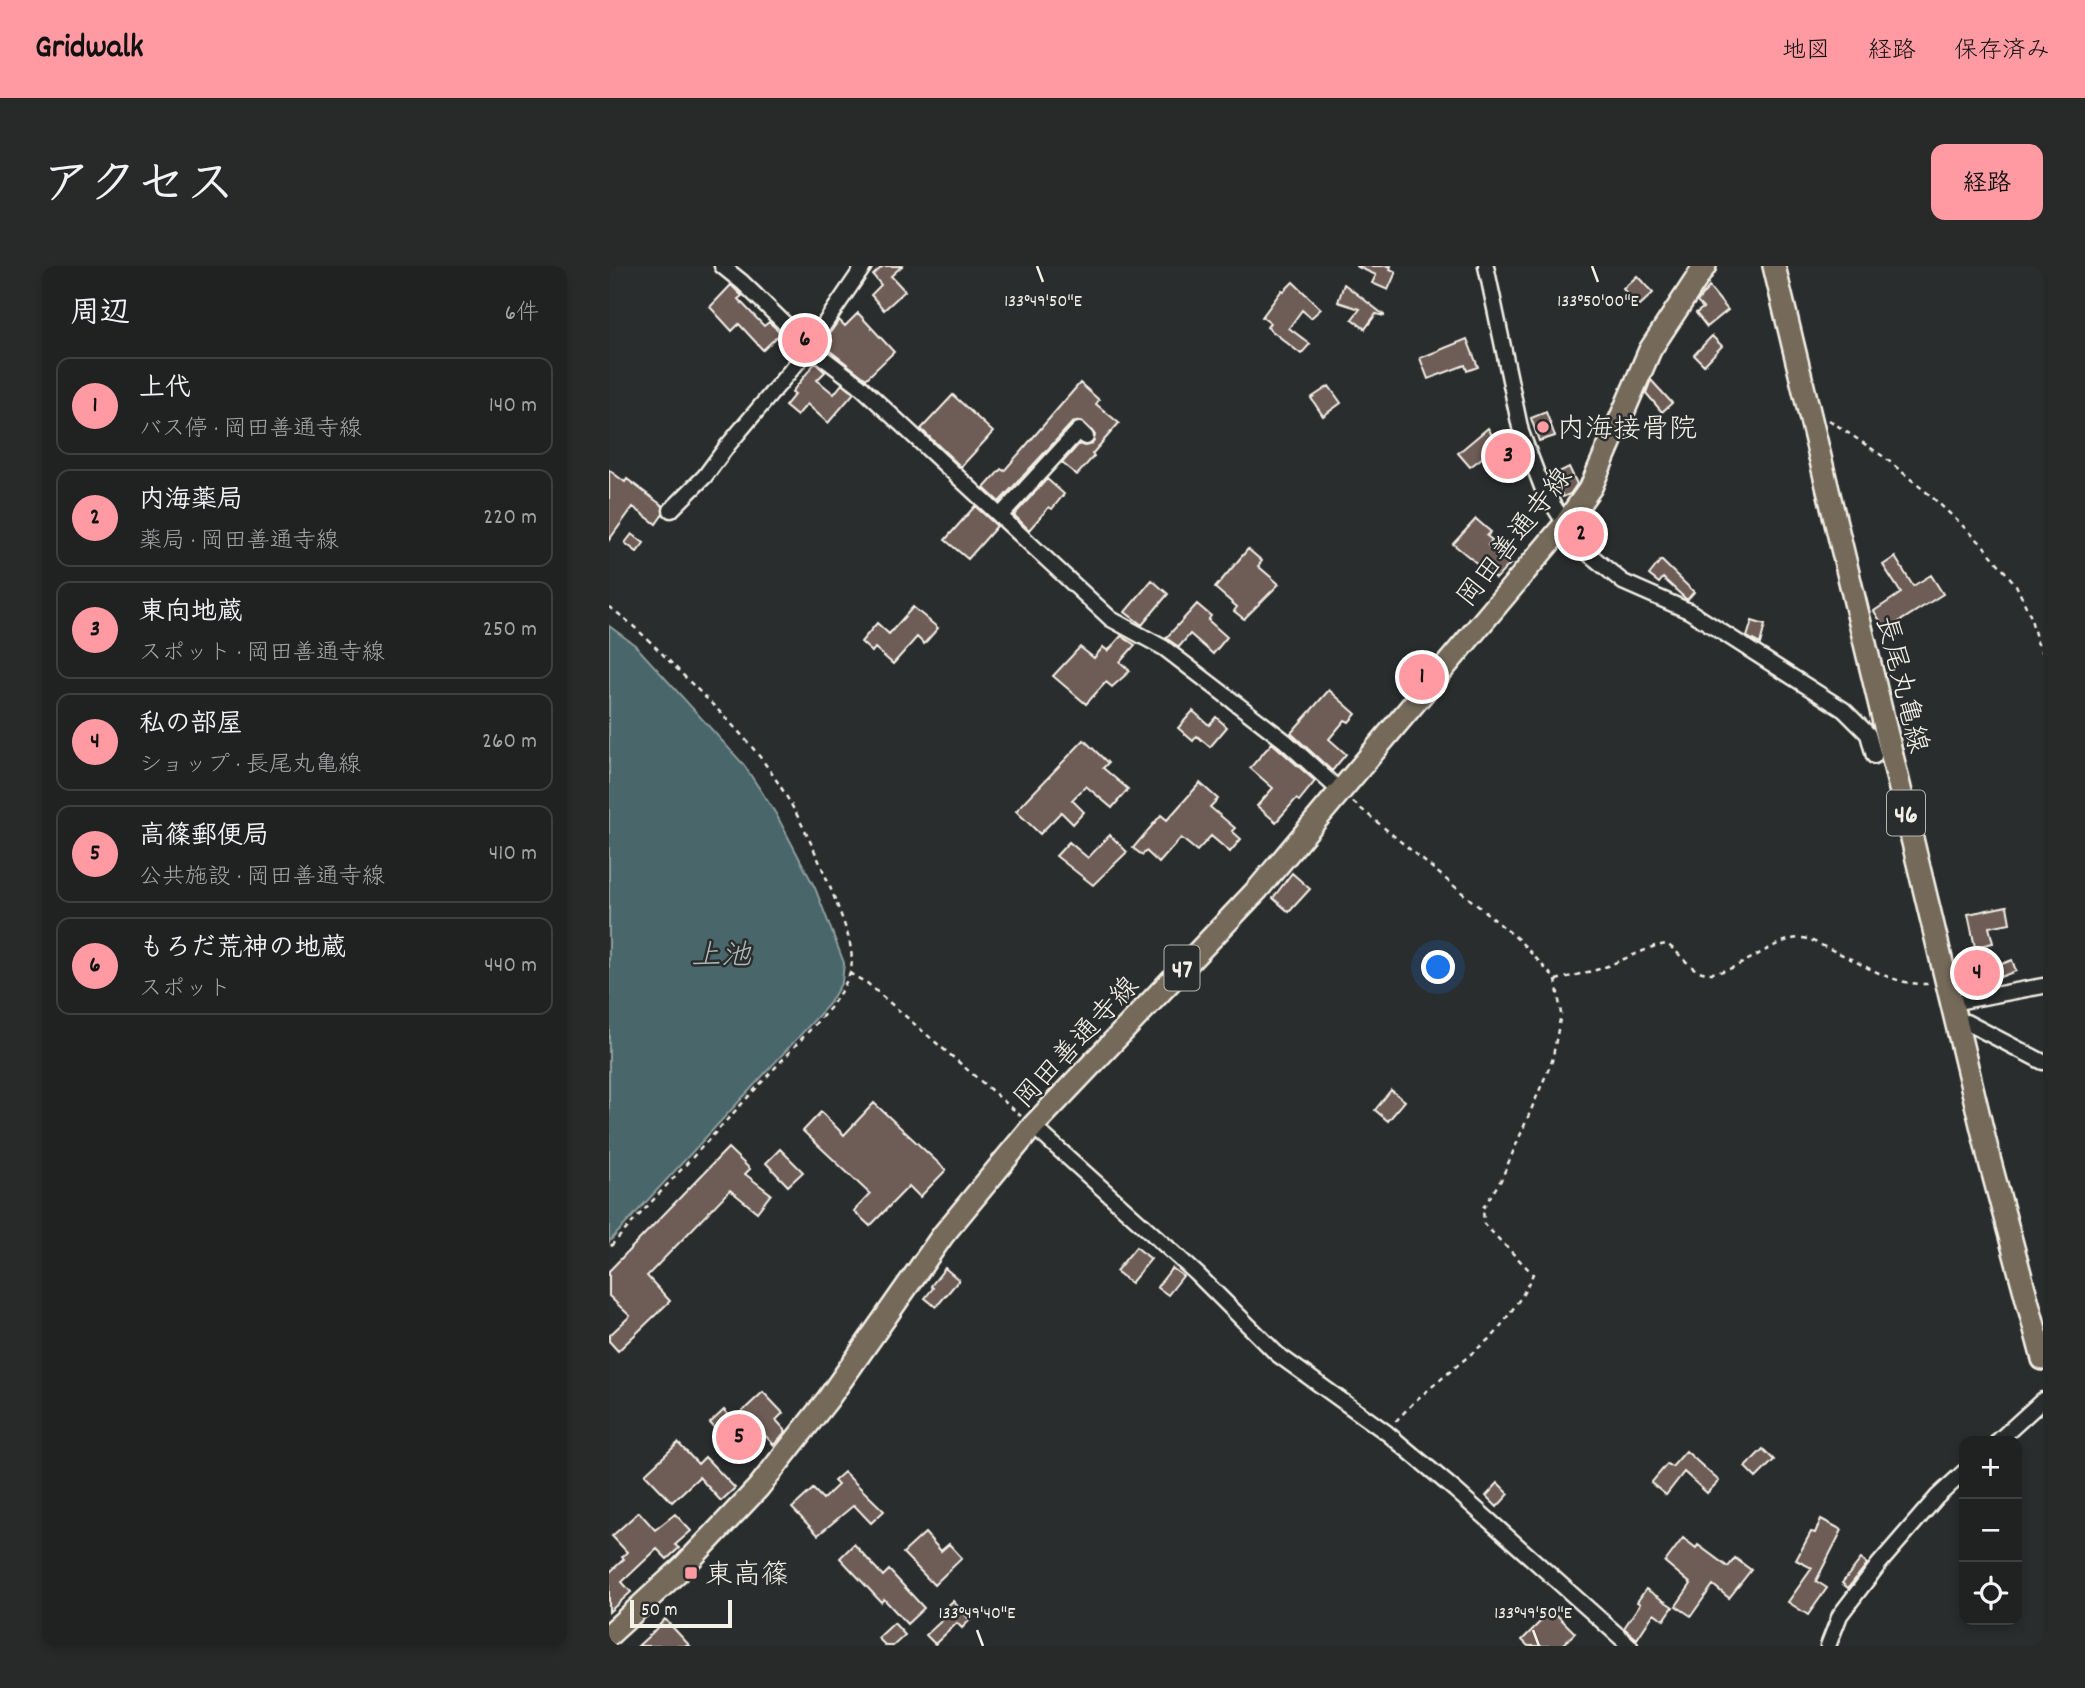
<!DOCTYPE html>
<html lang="ja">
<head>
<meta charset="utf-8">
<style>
  :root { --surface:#202222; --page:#282a2a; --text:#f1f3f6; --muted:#a2a4a5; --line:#3d3f40; --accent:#ff9aa2 }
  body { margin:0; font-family:Dekko,"Klee One",sans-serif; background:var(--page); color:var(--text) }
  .controls { position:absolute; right:21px; bottom:21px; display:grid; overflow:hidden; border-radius:14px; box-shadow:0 4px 10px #0003 }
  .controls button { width:63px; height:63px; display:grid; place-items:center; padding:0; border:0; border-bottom:2px solid var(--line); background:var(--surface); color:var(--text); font:35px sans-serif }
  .scale { position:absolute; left:21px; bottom:18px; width:102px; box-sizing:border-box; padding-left:7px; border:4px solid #f4f1e8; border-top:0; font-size:19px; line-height:24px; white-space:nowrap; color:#f4f1e8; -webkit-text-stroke:5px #2a2d2e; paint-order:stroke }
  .you { position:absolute; left:830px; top:702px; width:24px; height:24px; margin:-18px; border:5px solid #fff; border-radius:50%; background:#1a73e8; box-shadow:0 0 0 10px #1a73e833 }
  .badge { display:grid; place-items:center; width:46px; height:46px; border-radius:50%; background:var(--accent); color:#111; font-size:23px; font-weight:700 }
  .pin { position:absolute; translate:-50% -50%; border:4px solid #fff; box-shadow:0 2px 7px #0006 }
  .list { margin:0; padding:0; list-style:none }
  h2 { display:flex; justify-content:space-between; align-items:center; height:91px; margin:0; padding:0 28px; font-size:30px }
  h2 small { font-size:23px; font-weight:400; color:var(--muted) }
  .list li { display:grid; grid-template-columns:46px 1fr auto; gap:21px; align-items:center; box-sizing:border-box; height:98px; margin:0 14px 14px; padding:0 14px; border:2px solid var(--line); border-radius:14px }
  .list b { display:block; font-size:26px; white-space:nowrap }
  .list p { margin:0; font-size:23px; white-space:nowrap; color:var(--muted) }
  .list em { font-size:23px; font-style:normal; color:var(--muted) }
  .icon { flex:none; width:38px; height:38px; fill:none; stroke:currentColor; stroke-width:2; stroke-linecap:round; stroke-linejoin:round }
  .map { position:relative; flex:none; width:1434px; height:1380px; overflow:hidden; border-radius:14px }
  header { display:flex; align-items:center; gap:42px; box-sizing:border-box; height:98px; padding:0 35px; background:var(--accent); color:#111 }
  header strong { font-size:33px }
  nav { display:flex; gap:38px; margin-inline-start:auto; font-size:24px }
  .intro { display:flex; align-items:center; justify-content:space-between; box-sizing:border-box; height:168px; padding:0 42px }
  h1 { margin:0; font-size:49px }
  .button { padding:18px 32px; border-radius:14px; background:var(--accent); color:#111; font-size:24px; font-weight:700 }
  main { display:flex; gap:42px; padding:0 42px }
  aside { flex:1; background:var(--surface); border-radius:14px; box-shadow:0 4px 10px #0003 }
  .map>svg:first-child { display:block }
  .water { fill:#48666b; stroke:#8d9e9d; stroke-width:2 }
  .building { fill:#6e5c57; stroke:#f4f1e8; stroke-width:2 }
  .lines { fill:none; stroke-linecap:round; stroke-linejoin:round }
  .street-casing { stroke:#f4f1e8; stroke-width:19 }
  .primary-casing { stroke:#f4f1e8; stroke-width:26 }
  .path { stroke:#f4f1e8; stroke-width:2.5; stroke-dasharray:5 5; stroke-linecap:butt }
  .street { stroke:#2a2d2e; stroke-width:14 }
  .primary { stroke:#746a5a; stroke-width:21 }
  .ticks { fill:none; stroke:#f4f1e8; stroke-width:2.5 }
  .poi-dot { fill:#ff9aa2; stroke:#2a2d2e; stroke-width:2.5 }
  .labels { text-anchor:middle; stroke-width:5; stroke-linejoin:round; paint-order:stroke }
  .shield { fill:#2a2d2e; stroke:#b7b6b0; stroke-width:2 }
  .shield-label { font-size:26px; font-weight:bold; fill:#f4f1e8 }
  .poi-label { font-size:28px; fill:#f4f1e8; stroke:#2a2d2e; text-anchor:start }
  .street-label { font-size:28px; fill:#f4f1e8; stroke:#2a2d2e }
  .water-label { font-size:30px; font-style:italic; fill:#afb9b6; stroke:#2a2d2e }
  .ticks-label { font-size:18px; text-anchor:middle; fill:#f4f1e8; stroke:#2a2d2e; stroke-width:5; stroke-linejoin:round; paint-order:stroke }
</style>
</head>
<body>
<header>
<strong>Gridwalk</strong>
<nav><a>地図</a><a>経路</a><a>保存済み</a></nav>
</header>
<div class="intro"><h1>アクセス</h1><a class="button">経路</a></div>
<main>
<aside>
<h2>周辺<small>6件</small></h2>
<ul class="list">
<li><span class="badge">1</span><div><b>上代</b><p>バス停 · 岡田善通寺線</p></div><em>140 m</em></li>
<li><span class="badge">2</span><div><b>内海薬局</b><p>薬局 · 岡田善通寺線</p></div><em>220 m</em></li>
<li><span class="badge">3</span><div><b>東向地蔵</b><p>スポット · 岡田善通寺線</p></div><em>250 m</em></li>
<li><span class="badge">4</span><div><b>私の部屋</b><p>ショップ · 長尾丸亀線</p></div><em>260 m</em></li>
<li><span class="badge">5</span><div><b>高篠郵便局</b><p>公共施設 · 岡田善通寺線</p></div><em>410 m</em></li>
<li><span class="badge">6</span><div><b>もろだ荒神の地蔵</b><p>スポット</p></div><em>440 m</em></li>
</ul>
</aside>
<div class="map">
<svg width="1434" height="1380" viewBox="0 0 1434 1380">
  <rect width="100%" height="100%" fill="#2a2d2e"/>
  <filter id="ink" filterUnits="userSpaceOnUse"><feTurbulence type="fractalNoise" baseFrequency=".0143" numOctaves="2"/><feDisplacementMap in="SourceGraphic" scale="14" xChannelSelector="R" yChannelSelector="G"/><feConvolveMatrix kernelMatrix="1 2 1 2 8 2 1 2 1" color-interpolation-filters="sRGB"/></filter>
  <g filter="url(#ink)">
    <path class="water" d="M0,360L26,379L135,499L167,548L206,622L235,697L233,716L220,738L0,976Z"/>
    <path class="building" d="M274,0H293L282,10L296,25L275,44L262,29L272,19L264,9Z
      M747,0H782L781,3L787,6L779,24L763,17L767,9Z
      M1028,10L1044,27L1030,40L1014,23Z
      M684,16L712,43L702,52L693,44L680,62L701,78L692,88L658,61L661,57L653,51L673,24L675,25Z
      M735,18L775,49V50L767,48L756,63L743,53L751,43L729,36Z
      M122,19L133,30L129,33L155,60L160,56L172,67L154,84L130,58L123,65L101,41Z
      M1100,21L1119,44L1098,61L1087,47L1094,42L1088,36Z
      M249,47L285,86L257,113L216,81L223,75L218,71L230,54L236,60Z
      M1103,70L1113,80L1095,99L1085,89Z
      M858,73L869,101L858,105L856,99L819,113L811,92Z
      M206,97L216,106L208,114L225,128L233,118L245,127L219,157L198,138L188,150L176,140L186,128L183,126Z
      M1042,114L1063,137L1053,146L1037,127Z
      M471,117L490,134L487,138L510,157L483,188L485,190L468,209L453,197L470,178L475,180L483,178L486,169L473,155L463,157L390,236L375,222L392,203L395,205Z
      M720,120L732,137L714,150L702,132Z
      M344,129L384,166L352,201L312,163Z
      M937,146L946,170L930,175L922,152Z
      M879,162L889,180L861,201L849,187Z
      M960,201L968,218L961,228L954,231L944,209Z
      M0,204L16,216L18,213L54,240V248L47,258L24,241L0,274Z
      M438,213L455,228L443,243L440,241L420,264L405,249Z
      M366,240L388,260L359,293L336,274Z
      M867,253L882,266L878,270L883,274L879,279L901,298L887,313L844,278Z
      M23,268L35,277L28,286L16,277Z
      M639,283L653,295L649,300L670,318L635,353L625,345L628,341L606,322Z
      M1286,291L1304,320L1322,309L1334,328L1277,364L1265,345L1292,327L1274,299Z
      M1052,294L1085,326L1078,334L1054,312L1050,317L1040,309Z
      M543,314L559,328L533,359L516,346Z
      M588,338L602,350L599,354L618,371L604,388L581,368L570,381L557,372Z
      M304,341L329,362L315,378L308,371L284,398L266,382L263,386L252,376L268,357L280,368Z
      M1143,355L1156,359L1151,378L1138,371Z
      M512,370L526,379L511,396L521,405L503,421L497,416L477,438L444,410L471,381L485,392L494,381L499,385Z
      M720,424L747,448L740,456L736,454L720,473L737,488L723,505L682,467Z
      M584,445L600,459L607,451L618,461L601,481L588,470L584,475L569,462Z
      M475,474L499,497L494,502L519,523L503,542L477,520L463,534L475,546L464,558L452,546L431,568L407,545Z
      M663,477L706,515L690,535L687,533L667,556L648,540L664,522L641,502Z
      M591,517L609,533L601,541L626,562L623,565L632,573L621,586L602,570L588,585L572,572L550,597L537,585L533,589L524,582L552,549L558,554Z
      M501,569L518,586L484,619L447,590L460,576L479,592Z
      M683,607L701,623L680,646L664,632Z
      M1398,640L1401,657L1380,661L1384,677L1366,681L1359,648Z
      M1403,694L1407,705L1389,712L1385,701Z
      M1373,698L1377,713L1363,716L1359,702Z
      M782,824L796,835L779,855L766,844Z
      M265,837L337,904L311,931L300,920L261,960L245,945L261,928L194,865L212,846L235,869Z
      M119,882L141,903L136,908L162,928L148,946L121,924L38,1010L61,1035L9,1085L0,1075V1070L21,1050L0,1030V1005Z
      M171,883L194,906L179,920L157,897Z
      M527,981L542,993L522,1017L507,1005Z
      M336,1002L350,1014L327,1041L316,1032L324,1022L322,1020Z
      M563,1002L574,1010L559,1029L548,1021Z
      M154,1126L174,1147L167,1154L177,1165L165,1179L151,1164L125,1188L113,1175L116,1173L101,1157L115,1144L124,1154Z
      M69,1177L89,1198L96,1191L126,1222L112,1235L90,1211L63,1236L36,1208Z
      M1154,1183L1165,1194L1147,1212L1136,1201Z
      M1077,1185L1110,1215L1098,1227L1075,1206L1057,1229L1042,1217L1058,1198L1063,1201Z
      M235,1206L275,1245L262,1257L245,1239L209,1269L183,1242L204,1223L214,1233L229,1219L225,1215Z
      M889,1217L900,1228L888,1241L877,1230Z
      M30,1246L46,1264L66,1248L82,1265L66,1279L70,1282L58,1293L48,1283L13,1316L22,1326L0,1346V1307L15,1293L13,1291L18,1286L3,1270Z
      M1212,1253L1233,1264L1207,1315L1218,1322L1199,1349L1179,1336L1203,1302L1187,1294L1202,1266L1206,1267Z
      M316,1267L332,1285L340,1278L353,1292L325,1319L294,1287Z
      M1074,1272L1087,1282L1089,1279L1119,1301L1126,1292L1142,1304L1120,1332L1104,1319L1082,1350L1067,1340L1082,1318L1056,1296Z
      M245,1278L274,1310L280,1304L315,1342L298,1358L275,1333L272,1336L231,1292Z
      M1252,1293L1258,1298L1239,1322L1233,1317Z
      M1037,1323L1064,1341L1055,1354L1045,1347L1028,1373L1015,1362L1031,1338L1028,1336Z
      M344,1335L361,1354L353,1362L348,1357L326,1378L317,1369L340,1348L335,1343Z
      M943,1344L966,1367L952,1380H919L913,1374Z
      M56,1353L81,1380H29L43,1367Z
      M285,1357L296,1369L284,1380H277L269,1372Z"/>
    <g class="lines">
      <g class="street-casing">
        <path id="street" d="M113,0L133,16L200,81L250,119L502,353L555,382L676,475L730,524
          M877,0L912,166L933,221L956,258L958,267L975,284L1014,316L1080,345L1235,444L1259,468L1265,490
          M62,244L96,210L119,179L193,91L255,0
          M391,250L470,164L477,171
          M1342,737L1434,720
          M1347,759L1357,756L1434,796
          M424,860L588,1008L668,1088L778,1167L846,1224L1021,1380
          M1389,1175L1434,1134
          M1219,1380L1231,1349L1270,1298L1328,1231L1355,1206"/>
      </g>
      <g class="primary-casing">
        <path id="primary" d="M1165,0L1381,896L1434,1093
          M0,1369L75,1300L149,1222L219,1133L334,969L424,860L649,623L956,258L982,221L1041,84L1096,0"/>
      </g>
      <path class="path" d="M1220,154L1275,191L1322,230L1373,278L1407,319L1421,349L1428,376L1434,387
        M0,341C29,361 53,388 78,413C103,438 129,463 151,491C184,534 207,585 227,636C234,655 246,682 242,703C239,716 229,729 222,741L0,982
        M744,536L910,674L947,714L952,748L943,795L892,914L874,942L875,958L924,1008L913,1030L886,1068L807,1134L785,1157
        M240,707L258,717L412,850
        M947,714L991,703L1046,680L1058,678C1068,685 1077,697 1086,703C1117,721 1160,672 1191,672C1199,672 1208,677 1216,681C1251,695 1281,720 1320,718"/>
      <use href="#street" class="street"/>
      <use href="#primary" class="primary"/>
    </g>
  </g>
  <path class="ticks" d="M428,0L434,16M983,0L989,16M368,1364L374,1380M924,1364L930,1380"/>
  <g class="poi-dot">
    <circle cx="934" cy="161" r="7"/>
    <rect x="75" y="1300" width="14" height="14" rx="3.5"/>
  </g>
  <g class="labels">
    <g class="shield">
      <rect x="1278" y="524.5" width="38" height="45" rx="5"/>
      <rect x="555.5" y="679.5" width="35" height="45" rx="5"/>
    </g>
    <g class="shield-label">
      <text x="1297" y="556">46</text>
      <text x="573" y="711">47</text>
    </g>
    <g class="poi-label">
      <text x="948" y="171">内海接骨院</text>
      <text x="96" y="1317">東高篠</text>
    </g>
    <g class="street-label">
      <text transform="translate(904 270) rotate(-52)" y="10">岡田善通寺線</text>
      <text transform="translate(1295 418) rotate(76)" y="10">長尾丸亀線</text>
      <text transform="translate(466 775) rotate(-47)" y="10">岡田善通寺線</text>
    </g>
    <g class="water-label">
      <text x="112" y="698">上池</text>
    </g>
  </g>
  <g class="ticks-label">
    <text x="434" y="40">133°49'50"E</text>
    <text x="989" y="40">133°50'00"E</text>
    <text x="368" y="1352">133°49'40"E</text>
    <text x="924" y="1352">133°49'50"E</text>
  </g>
</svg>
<div class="controls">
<button>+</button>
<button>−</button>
<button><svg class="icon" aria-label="locate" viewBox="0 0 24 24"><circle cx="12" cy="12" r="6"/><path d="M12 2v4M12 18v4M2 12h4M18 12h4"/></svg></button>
</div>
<div class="scale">50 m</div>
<div class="you"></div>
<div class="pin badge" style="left:813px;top:411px">1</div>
<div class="pin badge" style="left:972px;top:268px">2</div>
<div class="pin badge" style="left:899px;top:190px">3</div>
<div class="pin badge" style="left:1368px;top:707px">4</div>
<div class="pin badge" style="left:130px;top:1171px">5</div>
<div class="pin badge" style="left:196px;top:74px">6</div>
</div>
</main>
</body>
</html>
